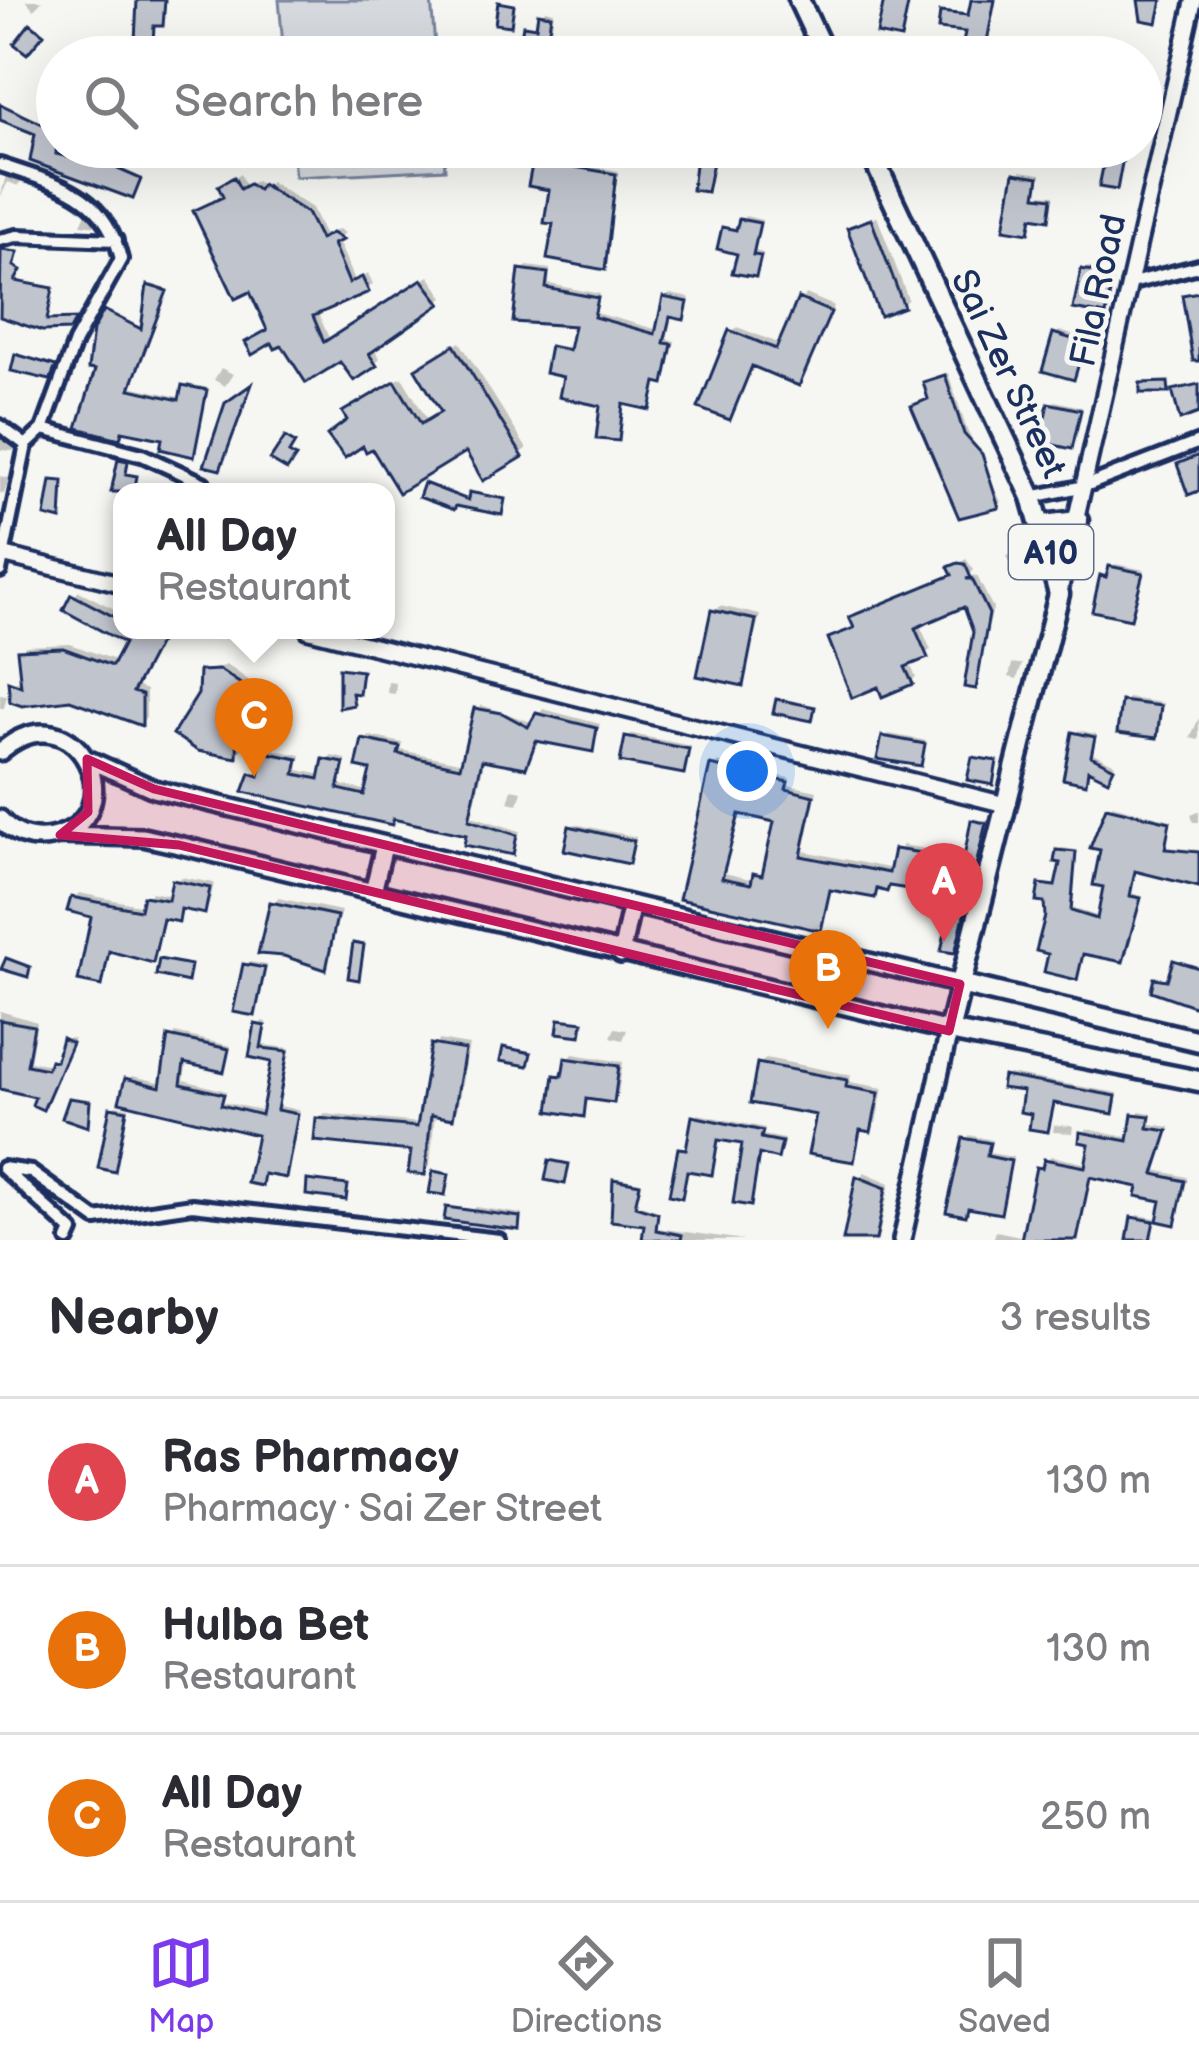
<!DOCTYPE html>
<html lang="en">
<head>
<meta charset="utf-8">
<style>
  :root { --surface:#fff; --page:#f2f2f3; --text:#2b2b33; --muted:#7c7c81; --line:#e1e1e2; --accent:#7c3aed }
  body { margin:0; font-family:"Balsamiq Sans",sans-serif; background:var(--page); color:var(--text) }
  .you { position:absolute; left:747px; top:771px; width:42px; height:42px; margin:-30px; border:9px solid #fff; border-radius:50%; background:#1a73e8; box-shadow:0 0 0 18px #1a73e833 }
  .badge { display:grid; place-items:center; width:78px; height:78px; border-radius:50%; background:var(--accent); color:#fff; font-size:39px; font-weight:700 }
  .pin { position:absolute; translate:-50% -99px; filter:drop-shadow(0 3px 6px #0008) }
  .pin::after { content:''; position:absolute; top:63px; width:42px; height:36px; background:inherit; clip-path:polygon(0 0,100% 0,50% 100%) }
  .popup { position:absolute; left:113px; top:483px; width:282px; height:156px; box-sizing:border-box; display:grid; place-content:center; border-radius:24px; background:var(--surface); filter:drop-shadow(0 3px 9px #0005); font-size:39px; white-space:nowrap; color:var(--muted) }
  .popup b { font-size:45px; color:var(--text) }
  .popup::after { content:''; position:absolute; left:50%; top:100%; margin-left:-24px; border:24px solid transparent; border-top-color:var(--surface) }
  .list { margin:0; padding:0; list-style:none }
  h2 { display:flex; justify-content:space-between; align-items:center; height:156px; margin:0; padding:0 48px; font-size:51px }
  h2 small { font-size:39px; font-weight:400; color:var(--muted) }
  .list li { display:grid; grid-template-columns:78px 1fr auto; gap:36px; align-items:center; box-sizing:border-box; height:168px; padding:0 48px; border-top:3px solid var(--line) }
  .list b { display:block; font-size:45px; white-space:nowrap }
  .list p { margin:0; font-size:39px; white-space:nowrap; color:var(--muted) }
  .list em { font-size:39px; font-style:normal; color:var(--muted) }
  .icon { flex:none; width:66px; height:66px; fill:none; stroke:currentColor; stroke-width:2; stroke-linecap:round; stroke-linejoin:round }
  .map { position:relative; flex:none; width:1199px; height:1240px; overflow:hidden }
  .search { position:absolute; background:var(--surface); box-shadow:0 12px 48px #0002; left:36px; right:36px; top:36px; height:132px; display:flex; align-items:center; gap:30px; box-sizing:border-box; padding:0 42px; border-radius:66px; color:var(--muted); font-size:45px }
  .sheet { height:660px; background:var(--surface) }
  nav { display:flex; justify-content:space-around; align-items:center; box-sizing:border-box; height:168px; border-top:3px solid var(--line); background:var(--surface); font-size:33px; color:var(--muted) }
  nav a { display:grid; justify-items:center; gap:6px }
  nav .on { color:var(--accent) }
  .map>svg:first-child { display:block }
  .green { fill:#d6d9dd; stroke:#78849e; stroke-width:3 }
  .shadow { fill:#0003; fill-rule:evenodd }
  .building { fill:#c0c4cd; stroke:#1b2f5e; stroke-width:3; fill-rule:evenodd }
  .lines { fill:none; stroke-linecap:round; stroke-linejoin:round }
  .minor-casing { stroke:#1b2f5e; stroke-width:20 }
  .tertiary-casing { stroke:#1b2f5e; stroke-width:22 }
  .secondary-casing { stroke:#1b2f5e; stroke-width:24 }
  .trunk-casing { stroke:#1b2f5e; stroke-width:27 }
  .minor { stroke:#f6f6f2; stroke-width:10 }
  .tertiary { stroke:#f6f6f2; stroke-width:14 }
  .secondary { stroke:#f6f6f2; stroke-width:15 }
  .trunk { stroke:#f6f6f2; stroke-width:18 }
  .marked { fill:#c2185b; fill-opacity:0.2; stroke:#c2185b; stroke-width:9; stroke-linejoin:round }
  .labels { text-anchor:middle; stroke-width:10; stroke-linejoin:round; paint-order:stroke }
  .shield { fill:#f6f6f2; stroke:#5d6b8a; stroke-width:3 }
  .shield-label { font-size:33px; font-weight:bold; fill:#1b2f5e }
  .street-label { font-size:36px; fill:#1b2f5e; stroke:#f6f6f2 }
</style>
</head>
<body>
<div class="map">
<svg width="1199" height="1240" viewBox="0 0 1199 1240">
  <rect width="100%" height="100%" fill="#f6f6f2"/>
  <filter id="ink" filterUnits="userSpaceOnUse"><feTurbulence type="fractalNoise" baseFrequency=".00833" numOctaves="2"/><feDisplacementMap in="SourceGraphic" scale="24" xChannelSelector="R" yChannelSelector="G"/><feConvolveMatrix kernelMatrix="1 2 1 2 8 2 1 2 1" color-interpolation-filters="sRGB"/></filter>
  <g filter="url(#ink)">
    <path class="green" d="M279,0H431L436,57H284Z
      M292,147H443L445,169L295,177Z"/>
    <path class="shadow" d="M26,0H42L34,10Z
      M974,0H996L984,49L968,29L943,13H971Z
      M545,10L554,12L548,49L587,57H521L526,27L540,24Z
      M0,102L57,129V152L82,158L85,147L121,149L118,168L141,177L134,193L58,171L39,133L0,116Z
      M538,147H574L571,162L618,171L604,266L557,222L552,187L532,183Z
      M1021,171L1041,174L1037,194L1054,195L1052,213L1033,214L1028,230Z
      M240,174L246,186L256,181L264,186L270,181L312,208L325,236L339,229L345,233L337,239L355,280L368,274L373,284L368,289L317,311L330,340L429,276L444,297L373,348L380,358L375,364L341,358L269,329L251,288L196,212L226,195L221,186Z
      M6,175L22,181L18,186L8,182L0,198Z
      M86,213L97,226L81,224Z
      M745,216L762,220L755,251L763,253L755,274L724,228L740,227Z
      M877,216L908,299L903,304L850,229Z
      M6,249L18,251L14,264L20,268L14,279L53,287L47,319H75L69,327L42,328L0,314V259Z
      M527,266L550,269L549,284L600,294L596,313L659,330L666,298L670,294L690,298L683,317L672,315L667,339L675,341L667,376L658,379L649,407L626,402L618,438L603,404L567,375L553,348L573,346L578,324L522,271Z
      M1088,267L1115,272L1105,312L1084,270Z
      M152,284L167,289L130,386L183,398L188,384L208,388L193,454L166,437L123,429L119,436L92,393L106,312L144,328Z
      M806,294L834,306L804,377L799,382L754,363L729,417L732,332L737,327L781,344Z
      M1059,331L1087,339L1073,377L1056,335Z
      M460,342L527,449L484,477L467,448L373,445L351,407L402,377L428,421L444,411L424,364Z
      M221,368L233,374L225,386L214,380Z
      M948,373L967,430L1001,502L998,505L918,403L931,398L930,379Z
      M1055,401L1082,407L1071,446L1051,404Z
      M0,433L16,447L13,451L0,450Z
      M0,476L9,478L4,494L0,493Z
      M173,483L193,488V492H170Z
      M1021,551L1023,558L1009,563L1006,556Z
      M966,559L974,570L969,575L977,576L993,608L975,686L976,632L966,603L919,623L931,650L909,662L916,677L911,681L832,639L856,626L853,618L857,613L954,573L952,568Z
      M1115,564L1145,570L1130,615L1102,577Z
      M79,591L122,613V630L164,635L136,686L146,690V717L141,723L70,697L13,699L11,682L24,680L20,651L26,646L70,644L118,661L128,641L74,596Z
      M720,606L760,615L742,683L714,612Z
      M1012,664H1022L1017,679L1009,677Z
      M227,665L258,687L250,712L242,717V749L236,754L201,695L202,672Z
      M388,682L396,683L395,694L387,693Z
      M0,694L7,695L4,708H0Z
      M1128,698L1163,703L1156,735L1124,702Z
      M481,705L534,723L543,709L600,724L592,748L538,738L525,765L485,758L472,816L520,831L512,851L470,832L253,775L263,772L271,749L301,755L298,770L323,775L331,756L346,759L341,785L368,791L373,767L365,740L370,736L403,743L401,750L464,763Z
      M1199,718V739L1198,740L1190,738Z
      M1078,730L1096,734L1093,753L1115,764L1111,773L1090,767L1085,781Z
      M632,734L691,746L687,767L683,771L628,738Z
      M889,734L927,741L919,759L885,737Z
      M717,762L790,778L789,785L817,791L804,851L893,869L902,845L946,852L945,859L966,864L974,822L989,819L958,945L954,950L957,893L892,883L874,895L833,887L820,927L682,897ZM742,811L777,820L766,871L755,880L724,873Z
      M512,789L522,791L518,804L508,802Z
      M1112,805L1171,820L1166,847L1199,850V883L1136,868L1131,893L1142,896L1125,956L1084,951L1076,976L1052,952L1039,949L1048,900L1042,885H1059L1061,848L1077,850L1072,908L1100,917Z
      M1199,811V822H1193L1191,814Z
      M575,824L636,837L632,857L628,861L571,828Z
      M180,877L214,883L209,905L204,910L185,906L178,919L166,916L153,960L112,948L101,983L94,914L74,898L79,893L144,906L151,892L172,896Z
      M278,898L341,911L325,967L272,903Z
      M250,962L267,965L254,1013L246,965Z
      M0,1011L37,1022L30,1061L51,1065L64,1039L74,1038L43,1106L40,1094L0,1086Z
      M262,1021L267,1022L263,1045L290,1048L279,1106L300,1110L289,1170L266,1171L261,1183L260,1133L128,1080L132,1076L164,1083L175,1033L231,1046L223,1069L187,1061L184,1080L226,1091L223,1102L265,1111L275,1059L252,1055Z
      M615,1028L627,1030L623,1040L611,1037Z
      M439,1040L469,1045L457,1110L452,1116L435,1113L430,1166L424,1172L414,1148L319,1119L325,1114L420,1123Z
      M573,1054L623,1062L618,1094L613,1100L590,1096L583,1113L557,1077Z
      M766,1058L851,1075L850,1082L883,1088L876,1123L863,1128L853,1159L819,1113L760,1064Z
      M1009,1074L1118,1093L1116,1107L1056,1101L1047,1129L1027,1089L1006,1078Z
      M116,1105L129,1107L114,1168L112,1108Z
      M1139,1111L1152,1113L1151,1124L1170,1127L1156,1170L1187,1177L1174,1222L1165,1199L1141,1184L1092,1174L1078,1240H993L996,1231L1025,1237L1039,1169L1051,1156L1088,1164L1093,1141L1083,1133L1087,1129L1132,1138Z
      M698,1114L765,1128L763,1135L784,1139L777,1155L761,1151L749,1202L746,1142L720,1137L714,1168H689L681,1195V1149L689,1146Z
      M1054,1125L1073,1126L1072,1133L1053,1132Z
      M969,1135L992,1140L989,1153L1013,1157L1000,1211L970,1205L965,1213Z
      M864,1172L890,1183L878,1240H846Z
      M618,1178L640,1182L636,1204L659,1211L657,1228L744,1240H645L647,1222L614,1218Z
      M476,1207L522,1214L521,1223L518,1227L472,1211Z
      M1138,1215L1156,1218L1151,1240H1130Z"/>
    <path class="building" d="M137,0H165L163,26H154L153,42L135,41Z
      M884,0H909L901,39L877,34Z
      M971,0H995L985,52L962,48L965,32L938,29L940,12L968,15Z
      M1138,0H1162L1157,23L1141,20Z
      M498,2L514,5L511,26L495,24Z
      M538,13L551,15L545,57H518L523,25L536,27Z
      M30,23L44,34L27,54L14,44Z
      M0,104L57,131L56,154L79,159L82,147L121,151L118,169L141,179L133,199L30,161L35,134L0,120Z
      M697,147H716L707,192L692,190Z
      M758,147H779L774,168L755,164Z
      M1107,147H1125L1117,190L1099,187Z
      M533,160L616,174L605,270L547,259L553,224L544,223L549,190L528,186Z
      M1014,173L1039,177L1036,196L1052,198L1049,220L1032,217L1029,233L1004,229Z
      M234,177L240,189L249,184L258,190L262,184L307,213L320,239L332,233L343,240L333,244L349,283L362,277L369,292L313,316L324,342L422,279L441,304L369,354L377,366L354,381L340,362L306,383L282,346L275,349L272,343L252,355L245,342L267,330L250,292L235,299L193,211L223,197L218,186Z
      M739,219L760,223L753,255L761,256L756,277L732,273L737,254L717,249L722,227L736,230Z
      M871,219L904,307L880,316L847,228Z
      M1,250L18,252L14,266L21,270L15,281L53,288L47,320L76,319L70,330L42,331L0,317Z
      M519,269L548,273L546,288L598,298L594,317L655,334L663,297L688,302L684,320L670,317L664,343L672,344L664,384L656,382L650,410L623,404L619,441L596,439L600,406L559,397L563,377L545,373L550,346L569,350L574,326L513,322Z
      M1081,269L1113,275L1106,315L1073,309Z
      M147,285L167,291L130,389L179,400L182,385L207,390L194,457L160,449L162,439L122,431L120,439L77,428L95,370L88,369L93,330L104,310L141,329Z
      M1199,292V361H1193L1182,295Z
      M798,298L831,312L799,386L752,366L730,420L698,408L729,330L776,349Z
      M1053,333L1085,343L1074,380L1042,371Z
      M454,345L523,457L483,481L466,452L399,493L372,449L366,452L363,446L345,458L327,435L347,420L342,412L395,381L421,424L441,412L415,369Z
      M15,354L56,366L50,380L11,371Z
      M945,375L964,434L982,454L999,508L959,518L911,406L928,399L923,382Z
      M1168,382L1169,393H1140V383Z
      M252,384L220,470L204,466L225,403Z
      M1199,384V413L1180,420L1172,390Z
      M1048,403L1081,410L1072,449L1040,442Z
      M285,437L295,443L289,453L296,457L287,470L270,460Z
      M1199,455V491L1188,495L1177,464Z
      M118,459L128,461L126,474L137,476L134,492H111Z
      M51,480L63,481L61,520L45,516Z
      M424,483L468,500L469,492L505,499L502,515L456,506L454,510L419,497Z
      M958,563L965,564L971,578L966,579H972L989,614L976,689L964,687L973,632L964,607L915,628L928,658L905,667L913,684L882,697L878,687L852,698L828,638L854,628L849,617L952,575L948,567Z
      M1109,566L1143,573L1131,619L1092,611L1100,575L1106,577Z
      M71,594L122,621V630H139L160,641L133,692L142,695V726L70,700L22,706L10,702L8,681L21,686L17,650L63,648L112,666L124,643L63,610Z
      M711,610L756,620L743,686L697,676Z
      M339,668L362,671L359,694L352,693L354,705L339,708Z
      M220,670L254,693L245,721L238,718L237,758L198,751L173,734L198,694L199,671Z
      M776,699L815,707L812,721L773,713Z
      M1121,701L1161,706L1157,738L1117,733Z
      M474,708L502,713L528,727L536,713L597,728L593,752L536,741L526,768L482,760L469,820L517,835L513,855L464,845L466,835L393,819L392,825L243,792L250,773L259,776L264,752L298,759L295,774L319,779L323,759L344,763L338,789L364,795L370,770L356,767L362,739L400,747L398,754L460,767Z
      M1072,732L1095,737L1091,756L1114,768L1108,780L1088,770L1086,784L1063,779Z
      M882,736L925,744L921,766L877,759Z
      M625,737L689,749L684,774L620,762Z
      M972,757L997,761L993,785L967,780Z
      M710,765L788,782L786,789L814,796L801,856L889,873L894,849L943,856L942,864L962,868L971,820L986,823L955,953L941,951L953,896L889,886L887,892L877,889L875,898L830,890L821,931L679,899ZM739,814L774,822L762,875L753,873L751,884L722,878Z
      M1106,807L1170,822L1165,849L1199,852V887L1135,871L1130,896L1141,898L1123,962L1083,954L1077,980L1044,972L1048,954L1036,951L1045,916L1044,902L1036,901L1039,884L1055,886L1060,863L1054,862L1056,850L1076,852L1071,911L1097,919L1103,887L1093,885L1100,850L1090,848Z
      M569,826L634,841L629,864L564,850Z
      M172,880L210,888L205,914L181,909L179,922L163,919L153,963L109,951L102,986L78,981L91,917L67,911L71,897L140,910L143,896L168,900Z
      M270,902L337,916L326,970L284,956L258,954Z
      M353,943L364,945L359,980L348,978Z
      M6,958L30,967L28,977L1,969Z
      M159,959L191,965L188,982L156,975Z
      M1173,960L1199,968V1008L1151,991L1154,978L1167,980Z
      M243,964L265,968L255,1016L233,1012Z
      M559,1019L583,1022L581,1036L557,1033Z
      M0,1020L34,1026L27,1065L47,1069L50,1060L56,1061L62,1038L72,1043L43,1110L32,1105L35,1097L0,1089Z
      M255,1024L265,1026L261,1048L288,1051L277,1110L298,1114L286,1178L264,1174L262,1186L247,1183L257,1135L119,1102L125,1078L160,1087L168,1036L229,1049L224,1072L184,1063L181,1084L224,1094L221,1105L261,1115L271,1062L249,1057Z
      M431,1044L465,1050L453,1119L431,1115L425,1175L408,1173L411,1151L314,1141L316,1118L417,1127Z
      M503,1047L531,1053L528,1066L500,1061Z
      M565,1058L619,1066L614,1103L586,1099L584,1117L549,1111L554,1075L562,1076Z
      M757,1063L847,1080L846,1087L879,1093L871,1132L860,1130L854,1162L808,1154L816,1115L750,1103Z
      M1003,1076L1116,1096L1113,1114L1054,1103L1048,1132L1029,1129L1031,1114L1020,1112L1023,1091L1001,1088Z
      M69,1098L90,1101L88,1127L62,1118Z
      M110,1107L127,1110L115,1172L98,1168Z
      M1132,1114L1150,1116L1148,1128L1168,1131L1154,1174L1185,1181L1175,1225L1157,1221L1161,1201L1136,1196L1138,1187L1090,1177L1077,1240H1021L1036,1167L1042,1168L1044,1159L1085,1167L1089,1144L1079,1142L1080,1132L1128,1141Z
      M692,1116L763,1131L761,1138L782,1142L778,1159L759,1154L751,1206L733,1203L742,1144L718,1140L712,1175L687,1171L682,1198L669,1195L678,1148L686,1149Z
      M963,1138L990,1143L987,1156L1011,1161L1001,1214L968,1208L966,1216L946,1212Z
      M549,1160L569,1164L565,1184L545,1180Z
      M433,1171L449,1174L445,1195L429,1193Z
      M856,1176L886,1188L876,1240H843Z
      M613,1179L640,1184L635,1206L658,1213L656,1230L682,1235L681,1240H642L644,1225L611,1221Z
      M307,1180L348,1185L346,1200L306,1195Z
      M446,1207L520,1217L519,1230L444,1220Z
      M1131,1217L1154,1221L1150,1240H1127Z"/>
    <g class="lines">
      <g class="minor-casing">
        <path id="minor" d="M0,165C60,185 105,193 121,259L75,342L43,429L26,445L0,571
          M0,240L17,236L116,240
          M1128,284L1199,266
          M0,426L26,445
          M43,429L142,455L203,483L202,492
          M1032,497L1085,486L1199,442
          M3,1168L31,1172L96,1219L192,1205L499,1240
          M3,1168L72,1231L68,1240"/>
      </g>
      <g class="tertiary-casing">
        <path id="tertiary" d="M0,554L122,584
          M1060,589L1194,0
          M308,630L1007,805"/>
      </g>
      <g class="secondary-casing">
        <path id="secondary" d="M0,752C77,684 138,819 51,837C31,841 13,834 0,819
          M87,759L154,789L960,984
          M60,835L143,837L179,845L949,1031L902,1240
          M373,892L384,846
          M621,954L631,908
          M822,1001L832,955"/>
      </g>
      <g class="trunk-casing">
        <path id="trunk" d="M799,0L826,57
          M868,147L1032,497L1059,594L949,1031L1199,1081
          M1043,525L1078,521
          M960,984L1199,1041"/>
      </g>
      <use href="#minor" class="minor"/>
      <use href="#tertiary" class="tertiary"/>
      <use href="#secondary" class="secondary"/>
      <use href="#trunk" class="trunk"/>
    </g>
  </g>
  <path class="marked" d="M87,759L154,789L960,984L949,1031L179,845L60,835L88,812Z"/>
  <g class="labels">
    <rect class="shield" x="1009" y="525" width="84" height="54" rx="9"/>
    <g class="shield-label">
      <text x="1051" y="564">A10</text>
    </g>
    <g class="street-label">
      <text transform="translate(1097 290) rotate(-78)" y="13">Fila Road</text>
      <text transform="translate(1010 373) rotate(65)" y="13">Sai Zer Street</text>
    </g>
  </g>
</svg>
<div class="you"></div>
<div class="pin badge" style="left:944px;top:942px;background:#e0444e">A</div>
<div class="pin badge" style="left:828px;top:1029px;background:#e8710a">B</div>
<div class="pin badge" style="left:254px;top:777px;background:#e8710a">C</div>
<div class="popup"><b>All Day</b>Restaurant</div>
<div class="search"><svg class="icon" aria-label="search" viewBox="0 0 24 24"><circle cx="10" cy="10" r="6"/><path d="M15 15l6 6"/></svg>Search here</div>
</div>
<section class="sheet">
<h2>Nearby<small>3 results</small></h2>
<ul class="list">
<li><span class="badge" style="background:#e0444e">A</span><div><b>Ras Pharmacy</b><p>Pharmacy · Sai Zer Street</p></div><em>130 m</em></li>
<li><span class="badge" style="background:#e8710a">B</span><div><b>Hulba Bet</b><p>Restaurant</p></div><em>130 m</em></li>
<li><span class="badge" style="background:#e8710a">C</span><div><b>All Day</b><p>Restaurant</p></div><em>250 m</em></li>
</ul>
</section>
<nav>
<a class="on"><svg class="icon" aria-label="map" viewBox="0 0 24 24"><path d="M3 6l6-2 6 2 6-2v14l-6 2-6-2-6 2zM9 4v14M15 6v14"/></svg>Map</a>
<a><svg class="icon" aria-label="directions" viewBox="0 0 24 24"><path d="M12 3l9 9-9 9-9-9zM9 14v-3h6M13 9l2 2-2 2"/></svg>Directions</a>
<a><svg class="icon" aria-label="saved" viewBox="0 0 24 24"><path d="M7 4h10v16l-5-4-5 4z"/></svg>Saved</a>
</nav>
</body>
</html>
